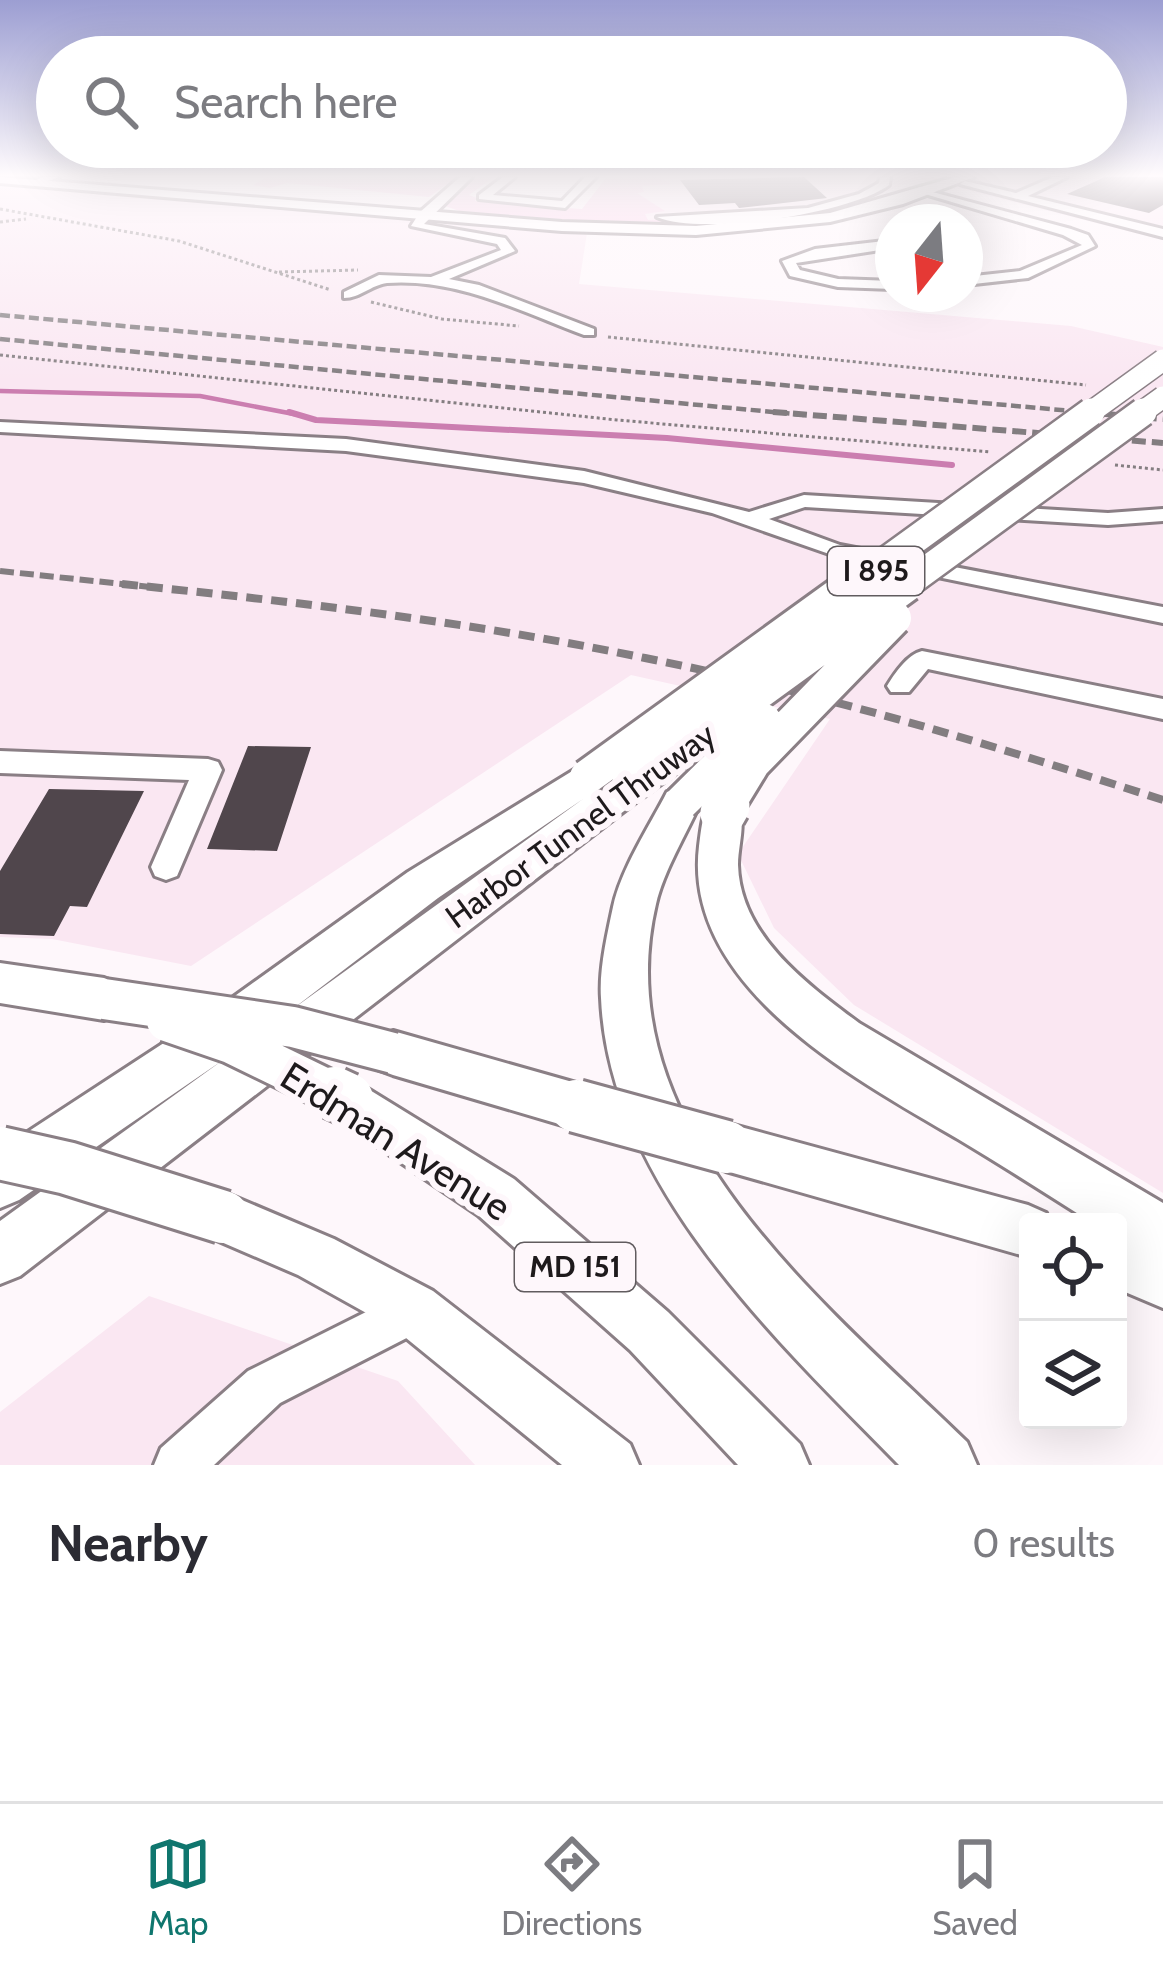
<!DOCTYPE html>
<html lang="en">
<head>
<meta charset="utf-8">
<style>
  :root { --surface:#fff; --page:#f2f2f3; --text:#2b2b33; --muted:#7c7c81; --line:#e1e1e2; --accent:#0f766e }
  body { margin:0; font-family:Cabin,sans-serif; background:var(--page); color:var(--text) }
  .controls { position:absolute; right:36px; bottom:36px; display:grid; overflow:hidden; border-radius:12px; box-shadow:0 12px 48px #0002 }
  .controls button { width:108px; height:108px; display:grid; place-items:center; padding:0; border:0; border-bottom:3px solid var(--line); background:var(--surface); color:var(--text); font:60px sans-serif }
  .compass { position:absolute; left:875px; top:204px; width:108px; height:108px; border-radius:50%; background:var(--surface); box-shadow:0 12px 48px #0002; rotate:197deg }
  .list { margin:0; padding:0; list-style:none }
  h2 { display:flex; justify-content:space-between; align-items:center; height:156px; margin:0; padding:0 48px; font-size:51px }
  h2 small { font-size:39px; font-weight:400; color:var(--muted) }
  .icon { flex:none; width:66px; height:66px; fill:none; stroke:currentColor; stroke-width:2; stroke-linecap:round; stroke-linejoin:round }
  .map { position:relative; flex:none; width:1163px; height:1465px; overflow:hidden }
  .search { position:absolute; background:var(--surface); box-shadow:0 12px 48px #0002; left:36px; right:36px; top:36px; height:132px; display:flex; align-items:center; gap:30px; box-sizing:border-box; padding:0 42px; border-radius:66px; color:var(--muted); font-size:45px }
  .sheet { height:336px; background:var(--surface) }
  nav { display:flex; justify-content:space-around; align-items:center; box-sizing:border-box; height:168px; border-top:3px solid var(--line); background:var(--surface); font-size:33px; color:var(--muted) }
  nav a { display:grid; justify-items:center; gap:6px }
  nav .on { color:var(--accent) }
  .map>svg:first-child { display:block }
  .built { fill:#fae7f2 }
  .green { fill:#f9c7e5 }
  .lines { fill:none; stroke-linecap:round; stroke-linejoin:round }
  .stream-far1 { stroke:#cb7eb0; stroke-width:4.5 }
  .stream { stroke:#cb7eb0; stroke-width:6 }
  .building { fill:#50464c }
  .minor-casing { stroke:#8a7f85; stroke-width:6 }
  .major-casing { stroke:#8a7f85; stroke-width:6 }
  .highway-casing { stroke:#8a7f85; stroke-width:6 }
  .path { stroke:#847e81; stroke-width:3; stroke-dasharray:3 3; stroke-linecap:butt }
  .minor { fill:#fff; fill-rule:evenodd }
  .major { fill:#fff; fill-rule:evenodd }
  .highway { fill:#fff; fill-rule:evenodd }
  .rail-far2 { stroke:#827d80; stroke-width:4.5; stroke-dasharray:10 4.5; stroke-linecap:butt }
  .rail-far1 { stroke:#827d80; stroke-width:6; stroke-dasharray:14 6; stroke-linecap:butt }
  .rail { stroke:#827d80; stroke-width:8; stroke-dasharray:16 9; stroke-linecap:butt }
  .major-bridge-far1-casing { stroke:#8a7f85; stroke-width:46; stroke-linecap:butt }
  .major-bridge-casing { stroke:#8a7f85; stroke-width:58; stroke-linecap:butt }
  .highway-bridge-far3-casing { stroke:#8a7f85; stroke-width:24; stroke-linecap:butt }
  .highway-bridge-far2-casing { stroke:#8a7f85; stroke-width:32; stroke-linecap:butt }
  .highway-bridge-far1-casing { stroke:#8a7f85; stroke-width:40; stroke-linecap:butt }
  .highway-bridge-casing { stroke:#8a7f85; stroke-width:51; stroke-linecap:butt }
  .major-bridge-far1 { stroke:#fff; stroke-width:40 }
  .major-bridge { stroke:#fff; stroke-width:52 }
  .highway-bridge-far3 { stroke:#fff; stroke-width:21 }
  .highway-bridge-far2 { stroke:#fff; stroke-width:27 }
  .highway-bridge-far1 { stroke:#fff; stroke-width:34 }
  .highway-bridge { stroke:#fff; stroke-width:45 }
  .labels { text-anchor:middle; stroke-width:12; stroke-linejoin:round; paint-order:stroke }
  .shield { fill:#fef7fb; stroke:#615c5f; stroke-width:3 }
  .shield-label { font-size:30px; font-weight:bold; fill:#1e1a1c }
  .street-label { font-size:33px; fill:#1e1a1c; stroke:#fef7fb }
  .near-street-label { font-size:39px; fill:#1e1a1c; stroke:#fef7fb }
</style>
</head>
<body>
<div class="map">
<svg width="1163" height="1465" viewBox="0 0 1163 1465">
  <rect width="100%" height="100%" fill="#fef7fb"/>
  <path class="built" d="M609,177H1163V240L918,178L858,204L780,218L648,222L576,218Z
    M0,183L587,233L579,284L1071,326L1163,347V1193L854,1005L774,928L738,854L830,719L631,675L191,966L52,939L0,937Z
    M149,1296L398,1381L475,1465H0V1412Z"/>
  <path class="green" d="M267,177H457L429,197L287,183L270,188L253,185Z
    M476,177H494L469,195L477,198L475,201L582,209L606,178L656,177L672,184L642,186L644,192L637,193L665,211L645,214L648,220L740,217L735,226H634L465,213L445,206Z"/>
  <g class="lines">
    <path class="stream-far1" d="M0,391L200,396L299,415"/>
    <path class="stream" d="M289,412L316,420L667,438L952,465"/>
  </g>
  <path class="building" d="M804,177L827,198L739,208L735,203L699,205L680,180Z
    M1105,177H1163V205L1149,213L1067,194Z
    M248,746L311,747L277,851L207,849Z
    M49,789L144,791L87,907L70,906L54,936L0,934V871Z"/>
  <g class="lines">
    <g class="minor-casing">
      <path id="minor" d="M42,177H59L38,185L33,182Z
        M460,177H472L424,224L505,238L515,251L449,279L479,285L594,329V335H584C520,311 457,278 387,283C371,285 360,298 344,298V292L379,275L431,277L501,250L497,244L411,226L420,212Z
        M503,177H515L493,195L562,201L585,177H596L565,208L479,199V195Z
        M880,177H890L889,185C850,214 701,236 657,217L808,208L859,194L879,183Z
        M1053,177H1067L1028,196L1163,229V237L960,184L965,181L1016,193Z
        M925,190L1071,229L1088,235L1095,246L1028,278L965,285V277L1020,271L1082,245L1063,235L925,194Z
        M893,240V248L796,263L800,270L838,279L893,281V289L838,287L790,276L782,261L815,249Z
        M0,422L346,439L584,471L749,512L804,495L1108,513L1163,509V521L1108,525L805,507L769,519L840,545L1163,607V623L835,556L712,513L584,483L346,451L0,432Z
        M922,651L1163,699V719L928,669L909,692H891L887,686C895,673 907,655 922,651Z
        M0,751L208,759L218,762L222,770L177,876L166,880L155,876L151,867L189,780L0,773Z
        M414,1288L430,1294L436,1310L430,1326L280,1403L214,1465H154L161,1448L248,1371Z"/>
    </g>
    <g class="major-casing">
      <path id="major" d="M0,177L562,222L696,226L830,213L955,177H974L903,204L830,222L696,235L562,231L0,183Z
        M0,963L104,978L119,984L125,999L119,1014L104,1020L0,1003Z
        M393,1031L576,1083L592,1090L599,1106L592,1122L576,1129L393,1075L377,1069L371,1053L377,1037Z
        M347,1076L514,1179L668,1312L800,1444L809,1465H738L630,1350L478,1215L331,1115L324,1099L331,1083Z
        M726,1123L1028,1205L1046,1213L1050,1222H1028V1257L726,1171L709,1164L702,1147L709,1130Z
        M223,1192L334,1239L433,1291L630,1444L639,1465H562L395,1329L298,1275L205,1235L198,1217L205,1199Z
        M1118,1237L1163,1256V1308L1118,1289Z"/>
    </g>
    <g class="highway-casing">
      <path id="highway" d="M587,762L600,767L606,777L601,786L628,772L641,776L647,787L641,798L20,1276L0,1284V1221L223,1060L19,1200L0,1208V1150L225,1003L408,872ZM583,799L290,1011L438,898Z
        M681,787L695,792L700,803C686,835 664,870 656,904C603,1128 825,1304 967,1442L977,1465H899C777,1340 609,1185 601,998C599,970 607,935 613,907C621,869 649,827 667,792Z
        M723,797L737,802C747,822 738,844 738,865C740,936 808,985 859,1023L1163,1203V1263L1118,1239V1222H1091C1047,1194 1003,1166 958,1139C857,1080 682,987 699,846C701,831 702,816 709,802Z"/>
    </g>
    <path class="path" d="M0,209L179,241L331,290
      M0,222L26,219
      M279,272L358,270
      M371,302L442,319L519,326
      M608,337L1086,385
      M0,355L617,420L990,452
      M1115,465L1163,470"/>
    <use href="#minor" class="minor"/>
    <use href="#major" class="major"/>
    <use href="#highway" class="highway"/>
    <path class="rail-far2" d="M0,315L1117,415
      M0,339L805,415"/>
    <path class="rail-far1" d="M773,412L1163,443
      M1083,412L1163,419
      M0,571L150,587"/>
    <path class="rail" d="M122,584C297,602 472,622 645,658C820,693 993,745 1163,800"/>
    <g class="major-bridge-far1-casing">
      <path id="major-bridge-far1" d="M104,999L293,1027L393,1053
        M167,1021L231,1043L340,1096"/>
    </g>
    <g class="major-bridge-casing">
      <path id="major-bridge" d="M334,1093L347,1099
        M576,1106L726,1147
        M0,1153L67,1168L223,1217"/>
    </g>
    <g class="highway-bridge-far3-casing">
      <path id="highway-bridge-far3" d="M1087,415L1163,360
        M1138,415L1163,397"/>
    </g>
    <g class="highway-bridge-far2-casing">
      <path id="highway-bridge-far2" d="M850,587L1091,412
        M903,587L1143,412"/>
    </g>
    <g class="highway-bridge-far1-casing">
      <path id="highway-bridge-far1" d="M587,777L854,584
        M628,787L907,584
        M681,803L764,721
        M725,809L753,763L894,618"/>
    </g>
    <g class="highway-bridge-casing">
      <path id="highway-bridge" d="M723,813L727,806"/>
    </g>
    <use href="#major-bridge-far1" class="major-bridge-far1"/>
    <use href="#major-bridge" class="major-bridge"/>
    <use href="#highway-bridge-far3" class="highway-bridge-far3"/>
    <use href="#highway-bridge-far2" class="highway-bridge-far2"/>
    <use href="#highway-bridge-far1" class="highway-bridge-far1"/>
    <use href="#highway-bridge" class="highway-bridge"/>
  </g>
  <linearGradient id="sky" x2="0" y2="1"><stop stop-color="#9c9ed2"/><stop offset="0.46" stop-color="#fffbfd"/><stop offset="1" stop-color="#fffbfd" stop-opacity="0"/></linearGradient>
  <rect width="1163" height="382" fill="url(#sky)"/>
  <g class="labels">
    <g class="shield">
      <rect x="828" y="547" width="96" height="48" rx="9"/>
      <rect x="515" y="1243" width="120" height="48" rx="9"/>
    </g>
    <g class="shield-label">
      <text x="876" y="581">I 895</text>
      <text x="575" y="1277">MD 151</text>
    </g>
    <g class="street-label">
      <text transform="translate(580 825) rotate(-36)" y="12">Harbor Tunnel Thruway</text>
    </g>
    <g class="near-street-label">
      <text transform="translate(396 1141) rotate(32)" y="14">Erdman Avenue</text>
    </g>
  </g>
</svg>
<div class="controls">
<button><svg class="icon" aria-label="locate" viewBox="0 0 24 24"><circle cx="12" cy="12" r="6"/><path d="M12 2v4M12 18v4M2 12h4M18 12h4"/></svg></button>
<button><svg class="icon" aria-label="layers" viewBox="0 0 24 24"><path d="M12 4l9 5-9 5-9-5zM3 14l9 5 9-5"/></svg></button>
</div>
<svg class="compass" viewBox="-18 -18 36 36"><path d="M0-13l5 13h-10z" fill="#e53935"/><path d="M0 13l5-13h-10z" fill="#7c7c81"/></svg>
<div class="search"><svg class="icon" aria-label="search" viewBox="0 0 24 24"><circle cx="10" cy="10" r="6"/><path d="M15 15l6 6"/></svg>Search here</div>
</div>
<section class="sheet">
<h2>Nearby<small>0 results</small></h2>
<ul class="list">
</ul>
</section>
<nav>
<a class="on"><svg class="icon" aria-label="map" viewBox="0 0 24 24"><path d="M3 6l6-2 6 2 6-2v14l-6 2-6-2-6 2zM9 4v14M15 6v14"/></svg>Map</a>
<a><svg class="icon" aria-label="directions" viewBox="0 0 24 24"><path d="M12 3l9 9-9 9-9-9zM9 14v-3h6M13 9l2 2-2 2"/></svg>Directions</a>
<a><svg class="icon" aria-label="saved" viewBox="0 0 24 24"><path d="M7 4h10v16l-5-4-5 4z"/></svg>Saved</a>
</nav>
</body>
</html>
